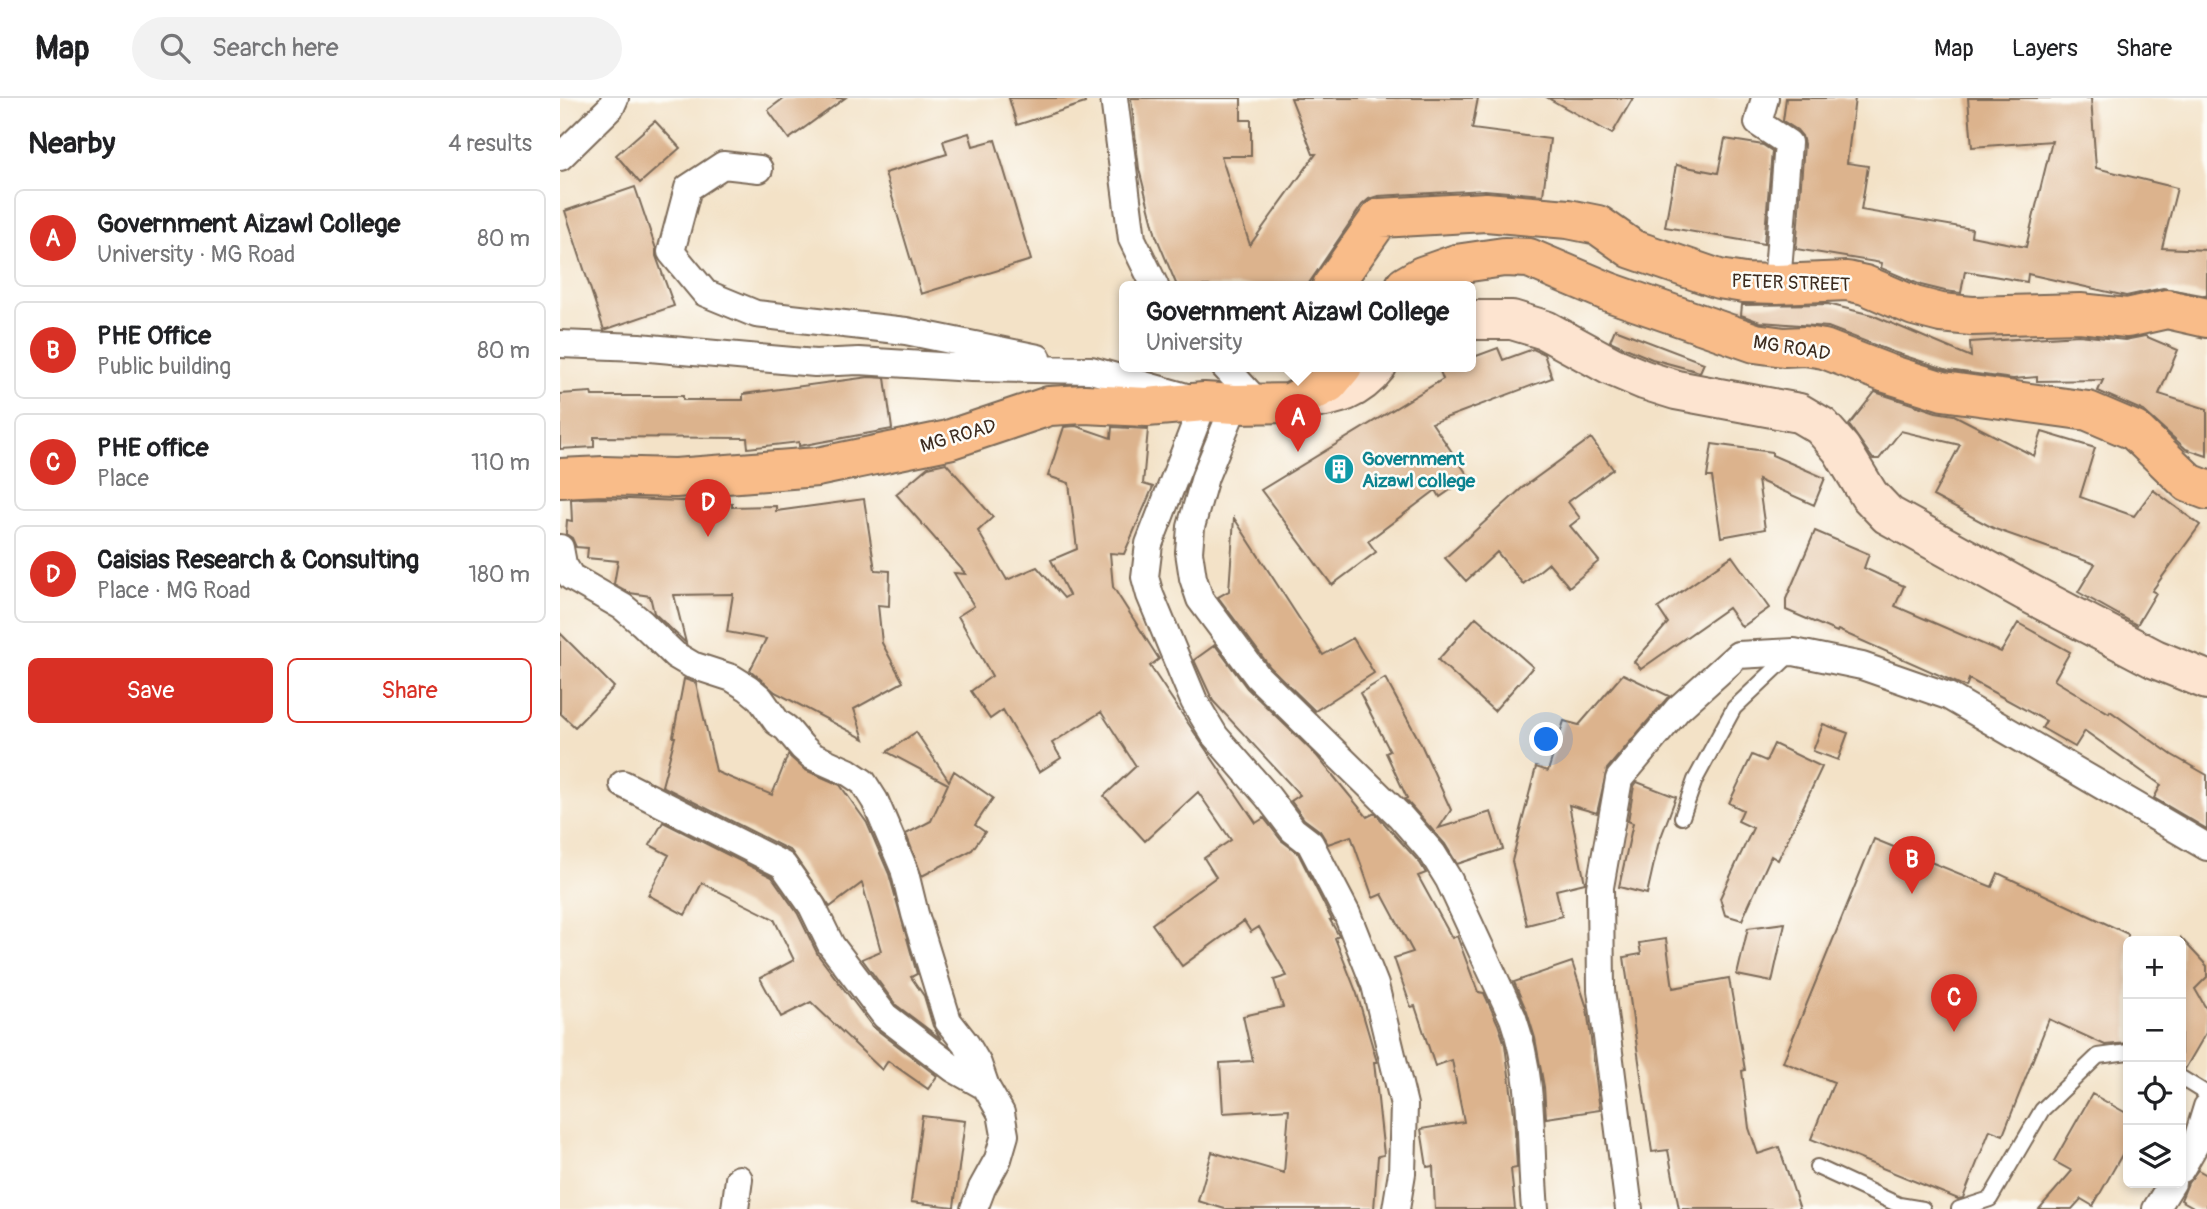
<!DOCTYPE html>
<html lang="en">
<head>
<meta charset="utf-8">
<style>
  :root { --surface:#fff; --page:#f2f2f2; --text:#202124; --muted:#757577; --line:#e0e0e0; --accent:#d93025 }
  body { margin:0; font-family:Pangolin,sans-serif; background:var(--page); color:var(--text) }
  .controls { position:absolute; right:21px; bottom:21px; display:grid; overflow:hidden; border-radius:10px; box-shadow:0 4px 10px #0003 }
  .controls button { width:63px; height:63px; display:grid; place-items:center; padding:0; border:0; border-bottom:2px solid var(--line); background:var(--surface); color:var(--text); font:35px sans-serif }
  .you { position:absolute; left:987px; top:642px; width:24px; height:24px; margin:-18px; border:5px solid #fff; border-radius:50%; background:#1a73e8; box-shadow:0 0 0 10px #1a73e833 }
  .badge { display:grid; place-items:center; width:46px; height:46px; border-radius:50%; background:var(--accent); color:#fff; font-size:23px; font-weight:700 }
  .pin { position:absolute; translate:-50% -58px; filter:drop-shadow(0 2px 4px #0008) }
  .pin::after { content:''; position:absolute; top:37px; width:24px; height:21px; background:inherit; clip-path:polygon(0 0,100% 0,50% 100%) }
  .popup { position:absolute; left:559px; top:183px; width:357px; height:91px; box-sizing:border-box; display:grid; place-content:center; border-radius:10px; background:var(--surface); filter:drop-shadow(0 2px 5px #0005); font-size:23px; white-space:nowrap; color:var(--muted) }
  .popup b { font-size:26px; color:var(--text) }
  .popup::after { content:''; position:absolute; left:50%; top:100%; margin-left:-14px; border:14px solid transparent; border-top-color:var(--surface) }
  .list { margin:0; padding:0; list-style:none }
  h2 { display:flex; justify-content:space-between; align-items:center; height:91px; margin:0; padding:0 28px; font-size:30px }
  h2 small { font-size:23px; font-weight:400; color:var(--muted) }
  .list li { display:grid; grid-template-columns:46px 1fr auto; gap:21px; align-items:center; box-sizing:border-box; height:98px; margin:0 14px 14px; padding:0 14px; border:2px solid var(--line); border-radius:10px }
  .list b { display:block; font-size:26px; white-space:nowrap }
  .list p { margin:0; font-size:23px; white-space:nowrap; color:var(--muted) }
  .list em { font-size:23px; font-style:normal; color:var(--muted) }
  .actions { display:flex; gap:14px; padding:21px 28px }
  .actions a { flex:1; padding:16px 0; border:2px solid var(--accent); border-radius:10px; text-align:center; font-size:24px; color:var(--accent) }
  .actions .main { background:var(--accent); color:#fff }
  .icon { flex:none; width:38px; height:38px; fill:none; stroke:currentColor; stroke-width:2; stroke-linecap:round; stroke-linejoin:round }
  .map { position:relative; flex:none; width:1647px; height:1111px; overflow:hidden }
  header { display:flex; align-items:center; gap:42px; box-sizing:border-box; height:98px; padding:0 35px; background:var(--surface); border-bottom:2px solid var(--line) }
  header strong { font-size:33px }
  nav { display:flex; gap:38px; margin-inline-start:auto; font-size:24px }
  .search { width:490px; height:63px; background:var(--page); display:flex; align-items:center; gap:18px; box-sizing:border-box; padding:0 24px; border-radius:38px; color:var(--muted); font-size:26px }
  main { display:flex }
  aside { flex:1; background:var(--surface) }
  .map>svg:first-child { display:block }
  .building { fill:#dcb38d }
  .lines { fill:none; stroke-linecap:round; stroke-linejoin:round }
  .service-casing { stroke:#7b6a59; stroke-width:18 }
  .minor-casing { stroke:#7b6a59; stroke-width:30 }
  .secondary-casing { stroke:#7b6a59; stroke-width:42 }
  .primary-casing { stroke:#7b6a59; stroke-width:42 }
  .service { stroke:#fff; stroke-width:14 }
  .minor { stroke:#fff; stroke-width:26 }
  .secondary { stroke:#fde4d0; stroke-width:38 }
  .primary { stroke:#f9bc89; stroke-width:38 }
  .labels { text-anchor:middle; stroke-width:5; stroke-linejoin:round; paint-order:stroke }
  .street-label { font-size:19px; fill:#3b2a1e; stroke:#fdfcf7 }
  .culture-label { font-size:19px; font-weight:bold; fill:#0d838f; stroke:#fdfcf7; text-anchor:start }
</style>
</head>
<body>
<header>
<strong>Map</strong>
<div class="search"><svg class="icon" aria-label="search" viewBox="0 0 24 24"><circle cx="10" cy="10" r="6"/><path d="M15 15l6 6"/></svg>Search here</div>
<nav><a>Map</a><a>Layers</a><a>Share</a></nav>
</header>
<main>
<aside>
<h2>Nearby<small>4 results</small></h2>
<ul class="list">
<li><span class="badge">A</span><div><b>Government Aizawl College</b><p>University · MG Road</p></div><em>80 m</em></li>
<li><span class="badge">B</span><div><b>PHE Office</b><p>Public building</p></div><em>80 m</em></li>
<li><span class="badge">C</span><div><b>PHE office</b><p>Place</p></div><em>110 m</em></li>
<li><span class="badge">D</span><div><b>Caisias Research &amp; Consulting</b><p>Place · MG Road</p></div><em>180 m</em></li>
</ul>
<div class="actions"><a class="main">Save</a><a>Share</a></div>
</aside>
<div class="map">
<svg width="1647" height="1111" viewBox="0 0 1647 1111">
  <rect width="100%" height="100%" fill="#fdfcf7"/>
  <filter id="ink" filterUnits="userSpaceOnUse"><feTurbulence type="fractalNoise" baseFrequency=".0143" numOctaves="2"/><feDisplacementMap in="SourceGraphic" scale="14" xChannelSelector="R" yChannelSelector="G"/><feConvolveMatrix kernelMatrix="1 2 1 2 8 2 1 2 1" color-interpolation-filters="sRGB"/></filter>
  <filter id="wash" filterUnits="userSpaceOnUse"><feTurbulence type="fractalNoise" baseFrequency=".00686" numOctaves="4" result="noise"/><feDisplacementMap in="SourceGraphic" scale="28" xChannelSelector="R" yChannelSelector="G"/><feGaussianBlur stdDeviation="1.57" result="paint"/><feColorMatrix in="noise" values="0 0 0 0 0 0 0 0 0 0 0 0 0 0 0 0 0 1.4 0 .05"/><feComposite in="paint" operator="in"/></filter>
  <g filter="url(#wash)">
    <rect width="100%" height="100%" fill="#f3e2c7"/>
    <g id="blocks">
      <path class="building" d="M224,0H285L229,41L208,12Z
        M449,0H524L525,5L457,27Z
        M571,0H681V22H691V58H661L690,147L756,56H753L731,0H918L912,31L990,41L983,97L925,92L818,98L809,101L802,107L747,188H617L596,138L579,71Z
        M988,0H1073L1052,36Z
        M1226,0H1295L1287,65L1308,68L1301,112L1412,131L1411,138L1466,149L1492,43L1412,49L1408,0H1531L1536,70L1617,90L1602,150L1647,152V198L1603,190L1566,198L1468,176L1467,184L1405,173L1401,195L1385,193L1361,187L1321,170L1322,165L1236,151L1244,46L1242,38L1237,32L1223,23Z
        M95,23L120,50L80,85L56,57Z
        M409,35L413,48L435,42L471,162L361,196L325,75L387,56L383,43Z
        M1165,41L1203,47L1212,53L1204,146L1105,129L1116,67L1158,75Z
        M75,89L96,151V158L114,208L44,232L5,113Z
        M1268,206L1312,217L1411,259L1410,244L1519,237L1565,242L1585,238L1618,252L1599,296L1647,311V358L1626,351L1584,313L1538,293L1543,282L1477,283V279L1453,281L1388,272L1333,254L1268,229L1200,224L1181,217L1182,207Z
        M1055,231L1144,265L1140,274L1092,261L1061,248L1050,243Z
        M938,250L943,262L973,251L984,256L992,280L872,325L909,379L880,399L876,392L808,443L816,454L772,487L701,392L883,281L878,268H911V260Z
        M309,279L325,280L332,331L239,348V344L188,350L187,340L34,339V349L0,351V296L31,294L32,298H123V302H183V296Z
        M1315,294L1376,314L1394,317L1474,358L1482,334L1535,350L1520,399L1574,418L1593,392L1640,427L1592,493L1596,495L1577,527L1518,494L1535,466L1435,431L1373,398L1400,347L1341,333L1319,361H1313L1289,327Z
        M516,328L551,340L552,329L588,331L583,386L593,389L564,456L550,455L553,489L599,561L590,568L642,646L696,725L704,720L721,742L738,755L772,822H770L779,838L775,840L797,896L817,964H814L824,1057L818,1058L814,1111H665L638,1103L652,1054L724,1075L729,1011L663,1015L660,965L693,963L683,918L723,909L714,882L727,878L699,829L691,834L684,823L622,868L592,826L656,779L644,760L671,742L638,694L585,743L544,698L576,668L541,614L492,645L501,660L479,674L443,612L430,621L411,593L432,578L398,518L414,508L394,475L406,476L336,396L368,369L386,365L433,419L418,433L447,482L477,469L504,500L509,497L491,462L517,451L509,385L488,378L504,329Z
        M1031,340L1053,371L1008,404L1020,420L1010,428L1039,463L1009,489L989,465L963,486L937,454L906,483L885,460L962,390Z
        M1152,346L1212,354V357L1265,380L1254,407L1198,382L1205,431L1161,439L1152,379H1147Z
        M43,400L172,405V409L216,408V413L304,401L315,472L330,473L329,508L318,507L322,545L343,584L294,611L304,641L215,594L190,572L206,541L167,534L173,496L114,497L126,545L94,515L90,498L70,495L54,486L58,463L27,460L28,450L16,449L12,440L6,436L7,422L12,423L11,401Z
        M674,420L763,557L793,540L814,575L755,613L710,569L658,499L669,493Z
        M1255,433L1309,456L1304,470L1344,488L1335,508L1441,554L1458,525L1510,554L1494,582L1549,615L1550,613L1612,657L1647,677V731L1594,700L1601,687L1525,633L1515,649L1482,630L1486,623L1409,581L1406,589L1278,532L1277,534L1226,512V501Z
        M1172,458L1209,510L1182,529L1168,510L1081,571L1074,564L1108,525L1098,510Z
        M916,519L973,569L934,613L878,562Z
        M0,535L54,589L15,629L0,615Z
        M655,547L687,590L757,658L807,719L815,715L860,765L866,775L858,778L892,840L897,838L918,894L924,895L938,926L945,947L954,1015L957,1070L951,1071L955,1111H875L873,1068L867,1069L861,1031L904,1024L892,962L875,968L855,908L851,909L834,860L853,854L822,796L813,800L791,738L768,746L760,733L744,721L731,703L740,697L653,603L634,562Z
        M1063,576L1109,598L1047,671L1037,715L1009,707L1025,785L996,792L1002,818L967,827L952,763L976,669L988,673L1004,623L1019,627Z
        M825,580L860,644L891,712L879,730L931,714L943,751L897,766L885,746L845,701L847,700L826,655L830,653L800,595Z
        M124,581L136,585L156,673L159,675L212,697L228,657L245,672L280,687L307,725L329,776L357,876L351,879L364,898L373,928L381,941L336,907L302,861L321,853L302,785L270,809L231,753L102,688L115,639H113Z
        M1263,626L1288,635L1278,662L1253,653Z
        M356,634L389,683L394,673L433,700L415,727L425,734L412,752L362,778L346,736L371,723L388,686L327,654Z
        M1214,646L1262,669L1218,762L1211,758L1182,822L1165,817L1160,800L1193,730L1178,723L1183,712L1169,705L1192,657L1206,663Z
        M1077,684L1116,699L1098,747L1087,796L1059,789L1073,725L1068,723L1074,688Z
        M103,724L212,779L238,816L258,857L312,928L377,978L368,991L328,963L322,972L251,904L221,919L200,880L234,862L214,821L142,785L125,817L88,797L109,757L90,747Z
        M1314,741L1432,789L1438,775L1568,836V945L1545,947L1489,921L1443,1037L1430,1032L1403,1100L1398,1101L1251,1041L1274,984L1223,964Z
        M1225,825L1212,884L1177,877L1188,830Z
        M1621,840L1647,868V879L1635,891L1647,912L1646,935L1625,971L1621,970Z
        M1106,841L1113,890L1169,880L1185,972L1182,973L1189,1030L1198,1056L1219,1049L1240,1111H1119L1108,1052L1092,1054L1064,859L1081,856L1079,845Z
        M1012,864L1027,910L1040,1012L986,1020L984,989L975,940L967,914L954,884Z
        M1532,996L1568,1016V1046L1533,1108L1521,1101L1512,1111H1479L1512,1073L1494,1063Z
        M362,1018L405,1023L394,1109L351,1104Z
        M1638,1072L1647,1077V1111H1637L1621,1102L1628,1085Z"/>
    </g>
  </g>
  <g filter="url(#ink)">
    <use href="#blocks" fill-opacity="0" stroke="#7b6a59" stroke-width="2"/>
    <g class="lines">
      <g class="service-casing">
        <path id="service" d="M1122,719L1135,682L1174,610L1232,555
          M1621,980L1647,996
          M1257,1069L1339,1107L1363,1111
          M1399,1111L1430,1101L1482,1012L1538,958L1568,954"/>
      </g>
      <g class="minor-casing">
        <path id="minor" d="M554,0L572,141L595,188
          M1205,0L1198,25L1228,45L1217,186
          M0,59L51,9L55,0
          M199,71L163,67L128,90L111,154L145,195L196,216L346,233L478,260
          M0,246L79,249L255,265L299,263L412,270L531,272L644,304L589,446L585,479L590,497L634,603L655,638L708,699L733,732L750,745L787,816L815,887L844,1007L842,1075L836,1111
          M664,268L700,307
          M675,306L645,379L631,429L629,454L633,480L640,501L698,579L840,718L873,756L889,782L953,920C975,983 969,1045 975,1111
          M0,450L3,466L11,479L63,509L82,525L115,557L132,567L172,580L188,590L200,600L217,624L226,630L242,649L252,658L288,674L303,684L315,703L344,771L355,816L388,923L406,946L418,966L426,989L441,1015L445,1037L438,1061L422,1090L414,1111
          M63,686L223,767L252,808L271,847L325,918L394,971L426,989
          M1621,1071L1636,1045L1647,1009
          M175,1111L179,1081
          M1069,1111L1041,892L1040,789L1059,681L1118,611L1178,557L1234,554L1302,568L1388,598L1647,749
          M1596,1111L1612,1085"/>
      </g>
      <g class="secondary-casing">
        <path id="secondary" d="M911,222H952L985,232L1051,268L1084,282L1116,292L1239,315L1261,328L1281,351L1309,397L1328,417L1465,493L1595,561L1647,582
          M736,304C770,298 794,298 817,268"/>
      </g>
      <g class="primary-casing">
        <path id="primary" d="M772,188L820,120L926,114L1008,121L1038,127L1072,151L1159,181L1184,185L1217,186L1287,183L1305,187L1354,208L1381,215L1412,218L1520,215L1567,220L1607,211L1647,220
          M845,188L862,178L896,166L944,159L969,160L1049,194L1195,245L1224,249L1245,248L1264,251L1326,275L1383,293L1528,313L1575,333L1629,385L1647,392
          M0,380L43,378L115,380L257,369L388,342L489,308L524,306L587,309L644,304L675,306L730,305L769,285L783,268"/>
      </g>
      <use href="#service" class="service"/>
      <use href="#minor" class="minor"/>
      <use href="#secondary" class="secondary"/>
      <use href="#primary" class="primary"/>
    </g>
  </g>
  <defs>
    <g id="building-disc" transform="scale(1.575)"><circle r="9.5" fill="#0f9aa8" stroke="#fdfcf7"/><path d="M-4-6H4V6H1V3H-1V6H-4ZM-2.5-4.3h1.7v1.8h-1.7ZM.8-4.3h1.7v1.8H.8ZM-2.5-1h1.7V.8h-1.7ZM.8-1h1.7V.8H.8Z" fill="#fff"/></g>
  </defs>
  <g fill-rule="evenodd">
    <use href="#building-disc" x="779" y="371"/>
  </g>
  <g class="labels">
    <g class="street-label">
      <text transform="translate(1231 184) rotate(2)" y="7">PETER STREET</text>
      <text transform="translate(1232 249) rotate(9)" y="7">MG ROAD</text>
      <text transform="translate(398 337) rotate(-16)" y="7">MG ROAD</text>
    </g>
    <g class="culture-label">
      <text x="802" y="367">Government<tspan x="802" dy="22">Aizawl college</tspan></text>
    </g>
  </g>
</svg>
<div class="controls">
<button>+</button>
<button>−</button>
<button><svg class="icon" aria-label="locate" viewBox="0 0 24 24"><circle cx="12" cy="12" r="6"/><path d="M12 2v4M12 18v4M2 12h4M18 12h4"/></svg></button>
<button><svg class="icon" aria-label="layers" viewBox="0 0 24 24"><path d="M12 4l9 5-9 5-9-5zM3 14l9 5 9-5"/></svg></button>
</div>
<div class="you"></div>
<div class="pin badge" style="left:738px;top:354px">A</div>
<div class="popup"><b>Government Aizawl College</b>University</div>
<div class="pin badge" style="left:1352px;top:796px">B</div>
<div class="pin badge" style="left:1394px;top:934px">C</div>
<div class="pin badge" style="left:148px;top:439px">D</div>
</div>
</main>
</body>
</html>
